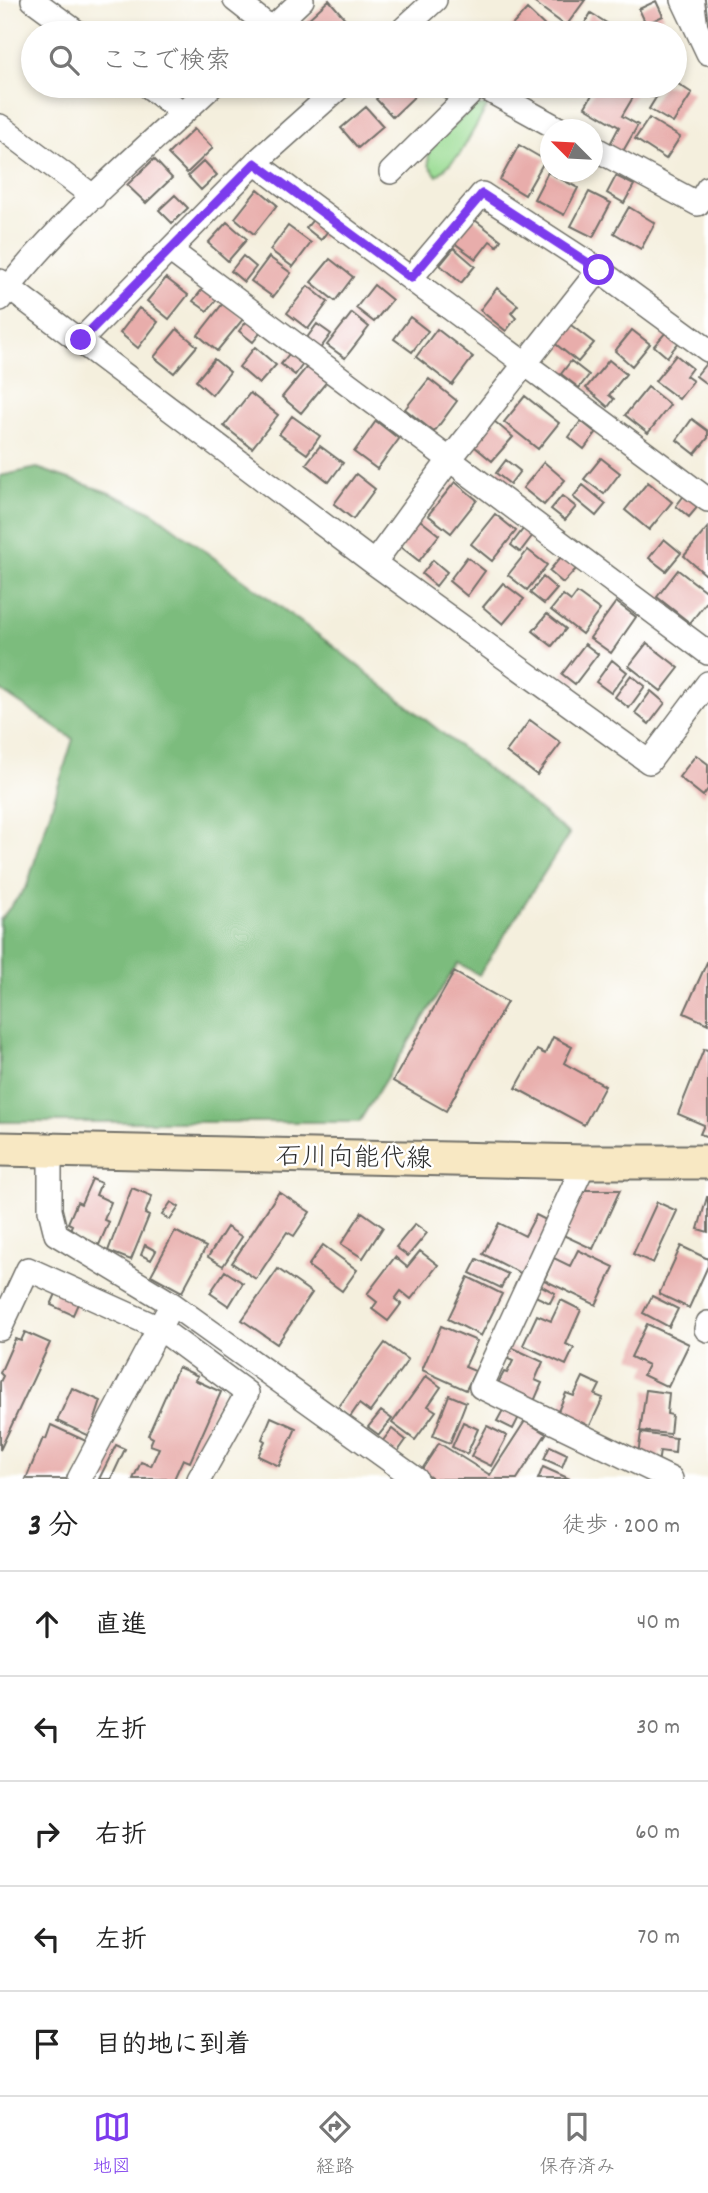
<!DOCTYPE html>
<html lang="ja">
<head>
<meta charset="utf-8">
<style>
  :root { --surface:#fff; --page:#f2f2f2; --text:#222; --muted:#767676; --line:#e0e0e0; --accent:#7c3aed }
  body { margin:0; font-family:Dekko,"Klee One",sans-serif; background:var(--page); color:var(--text) }
  .compass { position:absolute; left:540px; top:119px; width:63px; height:63px; border-radius:50%; background:var(--surface); box-shadow:0 4px 10px #0003; rotate:294deg }
  .stop { position:absolute; width:21px; height:21px; margin:-16px; border:5px solid #7c3aed; border-radius:50%; background:#fff }
  .stop.end { background:#7c3aed; border-color:#fff; box-shadow:0 2px 7px #0008 }
  .list { margin:0; padding:0; list-style:none }
  h2 { display:flex; justify-content:space-between; align-items:center; height:91px; margin:0; padding:0 28px; font-size:30px }
  h2 small { font-size:23px; font-weight:400; color:var(--muted) }
  .list li { display:grid; grid-template-columns:46px 1fr auto; gap:21px; align-items:center; box-sizing:border-box; height:105px; padding:0 28px; border-top:2px solid var(--line) }
  .list b { display:block; font-size:26px; white-space:nowrap }
  .list em { font-size:23px; font-style:normal; color:var(--muted) }
  .icon { flex:none; width:38px; height:38px; fill:none; stroke:currentColor; stroke-width:2; stroke-linecap:round; stroke-linejoin:round }
  .map { position:relative; flex:none; width:708px; height:1479px; overflow:hidden }
  .search { position:absolute; background:var(--surface); box-shadow:0 4px 10px #0003; left:21px; right:21px; top:21px; height:77px; display:flex; align-items:center; gap:18px; box-sizing:border-box; padding:0 24px; border-radius:38px; color:var(--muted); font-size:26px }
  .sheet { height:616px; background:var(--surface) }
  nav { display:flex; justify-content:space-around; align-items:center; box-sizing:border-box; height:98px; border-top:2px solid var(--line); background:var(--surface); font-size:19px; color:var(--muted) }
  nav a { display:grid; justify-items:center; gap:4px }
  nav .on { color:var(--accent) }
  .map>svg:first-child { display:block }
  .green { fill:#9adc93; stroke:#62845f; stroke-width:2 }
  .forest { fill:#7bbc7d; stroke:#537454; stroke-width:2 }
  .building { fill:#e8adab }
  .lines { fill:none; stroke-linecap:round; stroke-linejoin:round }
  .service-casing { stroke:#717069; stroke-width:16 }
  .minor-casing { stroke:#717069; stroke-width:26 }
  .secondary-casing { stroke:#717069; stroke-width:37 }
  .service { stroke:#fff; stroke-width:12 }
  .minor { stroke:#fff; stroke-width:23 }
  .secondary { stroke:#f8e8c3; stroke-width:33 }
  .route { stroke:#7c3aed; stroke-width:9 }
  .labels { text-anchor:middle; stroke-width:5; stroke-linejoin:round; paint-order:stroke }
  .street-label { font-size:26px; fill:#2b2b2b; stroke:#fff }
</style>
</head>
<body>
<div class="map">
<svg width="708" height="1479" viewBox="0 0 708 1479">
  <rect width="100%" height="100%" fill="#fff"/>
  <filter id="ink" filterUnits="userSpaceOnUse"><feTurbulence type="fractalNoise" baseFrequency=".0143" numOctaves="2"/><feDisplacementMap in="SourceGraphic" scale="14" xChannelSelector="R" yChannelSelector="G"/><feConvolveMatrix kernelMatrix="1 2 1 2 8 2 1 2 1" color-interpolation-filters="sRGB"/></filter>
  <filter id="wash" filterUnits="userSpaceOnUse"><feTurbulence type="fractalNoise" baseFrequency=".00686" numOctaves="4" result="noise"/><feDisplacementMap in="SourceGraphic" scale="28" xChannelSelector="R" yChannelSelector="G"/><feGaussianBlur stdDeviation="1.57" result="paint"/><feColorMatrix in="noise" values="0 0 0 0 0 0 0 0 0 0 0 0 0 0 0 0 0 1.4 0 .05"/><feComposite in="paint" operator="in"/></filter>
  <g filter="url(#wash)">
    <rect width="100%" height="100%" fill="#f4efdd"/>
    <path class="green" d="M488,105L460,154L437,176L429,165L428,149L475,106Z"/>
    <path class="forest" d="M37,468L107,492L151,511L333,646L569,834L479,975L458,963L359,1122H0V920L27,886L73,739L0,690V476Z"/>
    <g id="blocks">
      <path class="building" d="M329,0L354,29L349,33H317L306,21Z
        M537,0H585L566,26L535,3Z
        M656,1L663,16L646,24L639,9Z
        M527,9L549,30L546,33H505Z
        M591,13L616,29L613,33H579Z
        M675,82L692,93L673,123L649,109L663,86H675Z
        M389,86H408L416,95L393,117L376,99Z
        M433,86H452L457,91L447,101Z
        M597,86H620L635,94L622,116L638,125L622,153L609,146L619,127L585,107Z
        M366,107L383,126L358,148L341,128Z
        M649,118L680,137L666,159L635,139Z
        M194,129L213,148L187,173L168,154Z
        M519,145L545,160L525,195L500,180Z
        M154,159L172,178L146,203L127,185Z
        M204,161L217,175L201,190L188,176Z
        M548,172L578,188L564,215L534,199Z
        M616,176L634,185L624,203L607,193Z
        M258,189L277,205L254,234L235,218Z
        M589,192L611,203L593,237L571,226Z
        M175,195L188,208L172,223L159,210Z
        M629,207L655,223L641,249L614,233Z
        M315,217L330,228L321,240L306,228Z
        M471,217L501,240L497,246L490,241L476,259L453,242Z
        M227,222L247,239L228,261L208,243Z
        M288,226L311,243L293,267L270,250Z
        M454,248L475,266L461,283L440,265Z
        M243,256L256,267L244,282L231,271Z
        M269,257L291,273L273,297L251,281Z
        M330,259L353,277L335,301L311,282Z
        M166,278L188,295L169,319L147,301Z
        M374,285L392,300L374,322L356,308Z
        M205,286L219,297L207,311L193,301Z
        M308,286L328,302L308,329L287,313Z
        M497,288L518,305L511,313L516,318L506,331L480,310Z
        M224,302L244,318L217,351L198,335Z
        M139,308L158,322L138,348L120,333Z
        M352,313L369,327L345,358L327,345Z
        M251,316L265,327L253,342L239,331Z
        M410,317L428,331L412,352L394,339Z
        M567,322L594,343L578,362L552,341Z
        M317,324L331,334L319,350L306,339Z
        M177,329L197,346L174,373L154,357Z
        M437,329L473,357L452,385L416,357Z
        M632,330L650,344L632,366L615,351Z
        M666,332L679,342L667,357L654,346Z
        M255,347L276,365L259,384L239,367Z
        M293,349L306,360L295,375L281,364Z
        M676,355L692,368L686,376L693,381L679,399L655,381Z
        M214,359L230,372L212,395L196,381Z
        M609,360L626,374L609,395L614,399L608,407L586,388Z
        M571,361L589,375L579,388L561,374Z
        M708,361V385L696,376Z
        M310,363L329,379L301,413L282,397Z
        M429,379L457,401L434,432L405,409Z
        M648,387L670,405L648,433L625,415Z
        M250,393L278,415L252,448L224,426Z
        M525,396L559,423L538,449L504,422Z
        M292,416L320,436L307,454L279,434Z
        M692,419L708,431V438L695,454L677,440Z
        M376,421L399,439L377,469L354,452Z
        M494,421L513,437L492,461L474,446Z
        M581,421L596,433L584,449L569,437Z
        M320,446L343,463L329,482L306,464Z
        M601,458L620,473L604,494L584,479Z
        M506,460L520,471L510,484L496,473Z
        M544,462L565,480L544,505L523,488Z
        M356,474L375,489L353,519L334,504Z
        M455,482L477,500L451,533L428,515Z
        M648,482L672,502L649,530L625,510Z
        M583,485L606,504L596,516L573,497Z
        M686,493L700,504L689,517L676,506Z
        M562,496L576,507L565,520L551,509Z
        M495,514L516,531L492,561L471,544Z
        M420,520L439,535L419,561L400,546Z
        M708,527V572L706,575L684,556Z
        M524,528L533,535L520,552L511,545Z
        M664,539L681,553L666,571L649,558Z
        M528,550L547,565L527,590L508,575Z
        M467,557L485,571L467,596L449,581Z
        M561,557L576,569L563,583L549,571Z
        M433,560L447,572L436,586L422,574Z
        M678,570L708,593V600L690,623L657,597Z
        M543,577L557,589L544,604L530,593Z
        M503,583L524,599L503,624L483,607Z
        M577,593L600,610L582,634L551,610L563,595L571,601Z
        M616,602L636,617L611,653L590,638Z
        M547,614L566,629L552,646L533,631Z
        M647,643L679,668L661,691L629,666Z
        M585,644L598,654L575,684L562,674Z
        M612,660L627,672L611,693L596,682Z
        M631,675L645,686L629,708L615,697Z
        M651,691L665,703L649,724L635,713Z
        M530,720L561,743L537,775L506,752Z
        M696,755L708,764V789L703,796L679,777Z
        M708,960V1024L684,1013Z
        M454,972L507,1002L446,1111L393,1081Z
        M553,1037L572,1047L564,1063L605,1086L584,1125L516,1088L537,1050L545,1054Z
        M704,1049L708,1050V1137L700,1134L704,1125L678,1114Z
        M92,1179L101,1183L96,1195L111,1202L104,1220L109,1222L99,1245L69,1232L72,1225L68,1223L77,1202L81,1204Z
        M132,1188L152,1196L145,1214L149,1216L131,1260L108,1251Z
        M583,1190H620L593,1249L563,1235Z
        M279,1192L310,1212L294,1236L287,1232L256,1279L232,1263Z
        M707,1197H708V1232L698,1229Z
        M171,1202L179,1207L170,1220L162,1215Z
        M657,1202L677,1211L653,1263L633,1254Z
        M362,1212L383,1227L363,1258L341,1244Z
        M536,1215L550,1222L524,1275L483,1254L499,1223L525,1236Z
        M415,1224L427,1233L408,1256L396,1247Z
        M227,1227L242,1237L223,1266L208,1257Z
        M175,1231L206,1247L182,1292L151,1275Z
        M145,1245L156,1251L151,1260L141,1255Z
        M323,1245L357,1270L342,1291L308,1266Z
        M681,1246L708,1259V1266L689,1308L659,1294Z
        M578,1250L614,1267L596,1305L544,1280L554,1258L570,1266Z
        M420,1251L438,1265L411,1299L401,1291L395,1299L401,1304L388,1321L372,1309L377,1302L367,1294L395,1257L407,1267Z
        M477,1259L508,1274L501,1288L470,1273Z
        M278,1269L312,1293L277,1344L242,1320Z
        M225,1271L243,1283L229,1306L210,1293Z
        M468,1277L502,1294L481,1336L448,1319Z
        M538,1284L555,1293L550,1303L533,1295Z
        M58,1289L80,1299L73,1315L51,1305Z
        M652,1296L678,1309L669,1327L643,1313Z
        M561,1300L581,1310L566,1344L574,1348L566,1365L523,1345L537,1315L551,1321Z
        M647,1324L689,1344L668,1387L643,1375L648,1365L631,1357Z
        M441,1326L477,1341L465,1367L475,1371L466,1390L422,1370Z
        M25,1332L50,1343L0,1450V1382L3,1376L0,1373L15,1339L21,1341Z
        M385,1343L408,1360L370,1412L359,1404L350,1417L338,1408Z
        M509,1346L543,1362L535,1380L542,1383L532,1406L495,1389L504,1372L507,1373L513,1361L504,1357Z
        M178,1367L198,1376L195,1380L221,1392L190,1462L183,1459L174,1479H133L141,1462L151,1466L159,1448L150,1445L153,1438L148,1435Z
        M426,1376L441,1387L428,1406L436,1411L415,1440L392,1423Z
        M583,1377L600,1385L595,1395L603,1398L587,1432L555,1418L566,1393L574,1396Z
        M72,1388L101,1401L94,1422L98,1424L92,1437L57,1421Z
        M646,1390L669,1393L667,1414L672,1415L670,1434L640,1431Z
        M449,1395L466,1402L450,1443L433,1436Z
        M503,1410L519,1417L513,1429L497,1421Z
        M381,1411L392,1419L379,1435L368,1427Z
        M271,1417L296,1428L279,1466L258,1456L265,1441L262,1439Z
        M525,1421L546,1434L517,1479H433L421,1471L439,1443L490,1475Z
        M463,1422L478,1429L467,1454L452,1447Z
        M51,1425L86,1441L69,1479H26L43,1438L46,1439Z
        M487,1426L507,1436L491,1466L471,1456Z
        M392,1429L406,1440L396,1454L381,1443Z
        M641,1433L676,1438L675,1453L660,1451L658,1464L637,1462Z
        M116,1445L125,1449L111,1479H99Z
        M550,1446L567,1454L562,1467L544,1459Z
        M543,1467L570,1479H538Z"/>
    </g>
  </g>
  <g filter="url(#ink)">
    <use href="#blocks" fill-opacity="0" stroke="#717069" stroke-width="2"/>
    <g class="lines">
      <g class="service-casing">
        <path id="service" d="M698,0L701,24"/>
      </g>
      <g class="minor-casing">
        <path id="minor" d="M33,0L78,33
          M235,0L272,29
          M683,0L708,53
          M267,33L302,0
          M399,33L435,0
          M148,86L183,113
          M481,86L561,130
          M0,126L94,197
          M592,147L698,204L708,188
          M255,163L708,500
          M391,172L478,86
          M171,251L708,653
          M411,278L482,194L599,270L708,350
          M0,281L374,563L649,762L708,683
          M0,299C60,219 140,154 212,86
          M81,340L255,163L341,86
          M374,563L450,459L599,270
          M50,1149V1210L56,1234L172,1304L416,1479
          M585,1162L481,1387L671,1479
          M708,1323L706,1329L708,1330
          M0,1329L28,1269L159,1328L247,1393L199,1479
          M79,1479L166,1315"/>
      </g>
      <g class="secondary-casing">
        <path id="secondary" d="M0,1149L585,1162H708"/>
      </g>
      <use href="#service" class="service"/>
      <use href="#minor" class="minor"/>
      <use href="#secondary" class="secondary"/>
    </g>
  </g>
  <g class="lines" filter="url(#ink)">
    <path class="route" d="M81,340L255,163L411,278L482,194L599,270"/>
  </g>
  <g class="labels">
    <g class="street-label">
      <text transform="translate(354 1156) rotate(1)" y="9">石川向能代線</text>
    </g>
  </g>
</svg>
<svg class="compass" viewBox="-18 -18 36 36"><path d="M0-13l5 13h-10z" fill="#e53935"/><path d="M0 13l5-13h-10z" fill="#767676"/></svg>
<div class="stop" style="left:599px;top:270px"></div>
<div class="stop end" style="left:81px;top:340px"></div>
<div class="search"><svg class="icon" aria-label="search" viewBox="0 0 24 24"><circle cx="10" cy="10" r="6"/><path d="M15 15l6 6"/></svg>ここで検索</div>
</div>
<section class="sheet">
<h2>3 分<small>徒歩 · 200 m</small></h2>
<ul class="list">
<li><svg class="icon" aria-label="ahead" viewBox="0 0 24 24"><path d="M12 20V5M6 11l6-6 6 6"/></svg><div><b>直進</b></div><em>40 m</em></li>
<li><svg class="icon" aria-label="left" viewBox="0 0 24 24"><path d="M17 20v-9H6M10 6l-5 5 5 5"/></svg><div><b>左折</b></div><em>30 m</em></li>
<li><svg class="icon" aria-label="right" viewBox="0 0 24 24"><path d="M7 20v-9h11M14 6l5 5-5 5"/></svg><div><b>右折</b></div><em>60 m</em></li>
<li><svg class="icon" aria-label="left" viewBox="0 0 24 24"><path d="M17 20v-9H6M10 6l-5 5 5 5"/></svg><div><b>左折</b></div><em>70 m</em></li>
<li><svg class="icon" aria-label="arrive" viewBox="0 0 24 24"><path d="M6 21V4h12l-3 4 3 4H6"/></svg><div><b>目的地に到着</b></div></li>
</ul>
</section>
<nav>
<a class="on"><svg class="icon" aria-label="map" viewBox="0 0 24 24"><path d="M3 6l6-2 6 2 6-2v14l-6 2-6-2-6 2zM9 4v14M15 6v14"/></svg>地図</a>
<a><svg class="icon" aria-label="directions" viewBox="0 0 24 24"><path d="M12 3l9 9-9 9-9-9zM9 14v-3h6M13 9l2 2-2 2"/></svg>経路</a>
<a><svg class="icon" aria-label="saved" viewBox="0 0 24 24"><path d="M7 4h10v16l-5-4-5 4z"/></svg>保存済み</a>
</nav>
</body>
</html>
